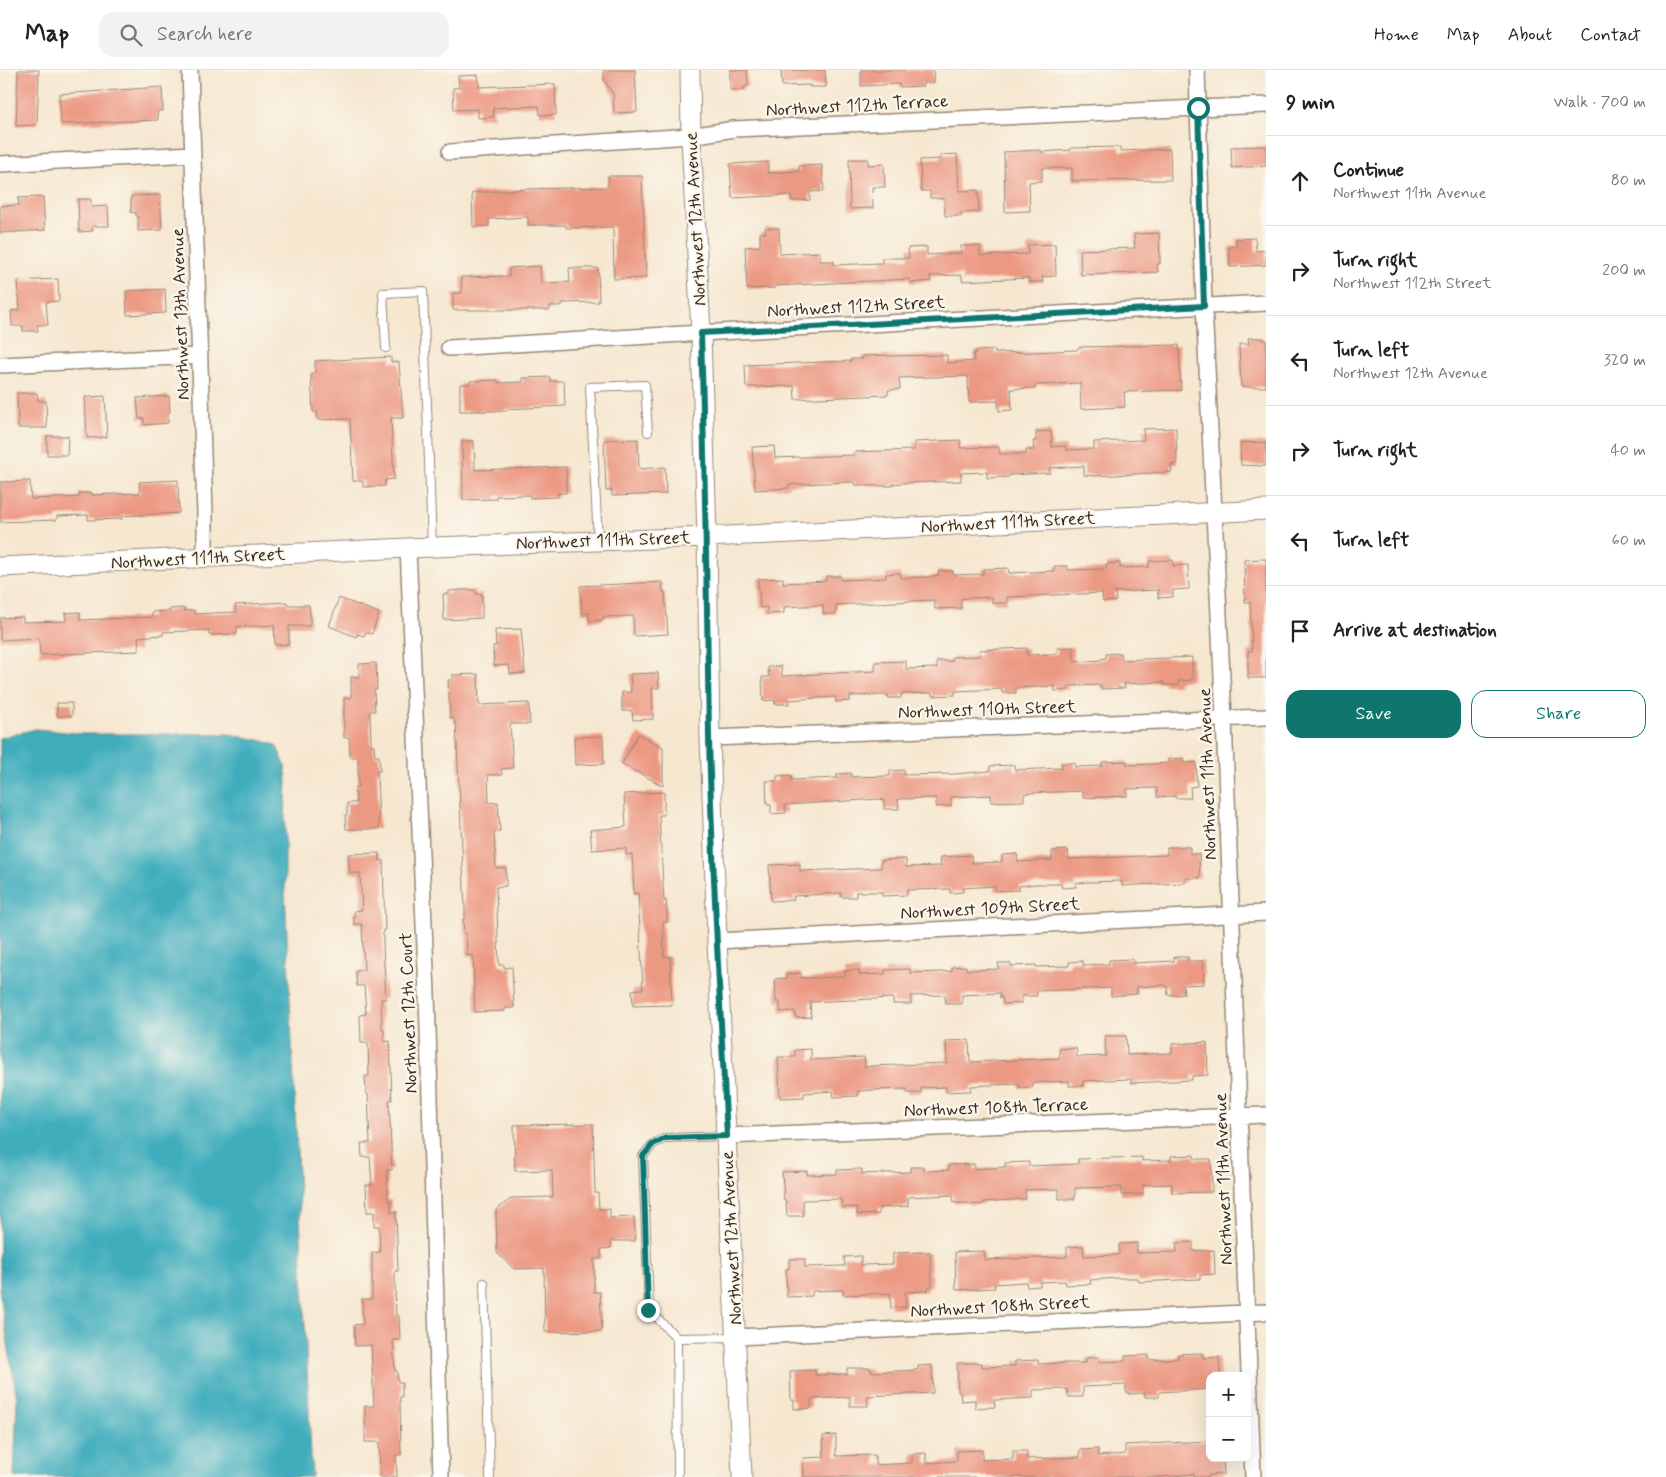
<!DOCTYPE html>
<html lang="en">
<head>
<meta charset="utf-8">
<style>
  :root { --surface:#fff; --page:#f2f2f2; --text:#222; --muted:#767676; --line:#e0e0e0; --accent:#0f766e }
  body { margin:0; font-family:Mynerve,sans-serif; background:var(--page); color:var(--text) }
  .controls { position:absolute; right:15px; bottom:15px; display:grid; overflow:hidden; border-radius:10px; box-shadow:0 5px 20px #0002 }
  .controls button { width:45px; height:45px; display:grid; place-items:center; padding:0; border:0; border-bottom:1px solid var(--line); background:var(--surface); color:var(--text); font:25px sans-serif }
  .stop { position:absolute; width:15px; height:15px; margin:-11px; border:4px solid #0f766e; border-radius:50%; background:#fff }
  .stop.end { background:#0f766e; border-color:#fff; box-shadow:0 1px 5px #0008 }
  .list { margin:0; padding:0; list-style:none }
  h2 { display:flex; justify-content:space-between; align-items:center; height:65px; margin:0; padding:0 20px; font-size:21px }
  h2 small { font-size:16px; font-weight:400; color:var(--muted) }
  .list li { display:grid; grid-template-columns:32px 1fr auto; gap:15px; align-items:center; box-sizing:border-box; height:90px; padding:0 20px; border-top:1px solid var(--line) }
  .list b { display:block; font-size:19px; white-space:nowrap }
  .list p { margin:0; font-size:16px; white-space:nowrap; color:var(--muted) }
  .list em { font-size:16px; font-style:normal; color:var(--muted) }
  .actions { display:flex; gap:10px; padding:15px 20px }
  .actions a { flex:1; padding:11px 0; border:1px solid var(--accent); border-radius:15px; text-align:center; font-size:18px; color:var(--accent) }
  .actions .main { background:var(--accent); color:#fff }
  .icon { flex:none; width:28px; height:28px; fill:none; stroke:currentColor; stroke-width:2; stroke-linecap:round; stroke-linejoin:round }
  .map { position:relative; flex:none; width:1266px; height:1407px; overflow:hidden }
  header { display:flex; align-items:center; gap:30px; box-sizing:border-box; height:70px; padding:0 25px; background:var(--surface); border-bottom:1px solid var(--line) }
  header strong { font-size:24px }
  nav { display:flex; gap:28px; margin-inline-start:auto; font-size:18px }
  .search { width:350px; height:45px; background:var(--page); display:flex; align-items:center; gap:12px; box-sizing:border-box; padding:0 18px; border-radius:15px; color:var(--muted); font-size:19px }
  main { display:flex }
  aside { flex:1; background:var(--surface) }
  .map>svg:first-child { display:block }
  .water { fill:#3fadbd; stroke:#3d6c6e }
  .building { fill:#ec9983 }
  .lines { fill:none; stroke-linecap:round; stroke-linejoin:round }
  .service-casing { stroke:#988877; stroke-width:10 }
  .minor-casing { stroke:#988877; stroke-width:18 }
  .tertiary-casing { stroke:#988877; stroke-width:21 }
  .service { stroke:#fff; stroke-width:8 }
  .minor { stroke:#fff; stroke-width:15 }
  .tertiary { stroke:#fff; stroke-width:19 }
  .route { stroke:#0f766e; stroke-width:6 }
  .labels { text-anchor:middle; stroke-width:4.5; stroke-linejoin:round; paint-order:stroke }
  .street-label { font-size:18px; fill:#3b2a1e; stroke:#fbf7ec }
</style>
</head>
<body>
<header>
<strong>Map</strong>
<div class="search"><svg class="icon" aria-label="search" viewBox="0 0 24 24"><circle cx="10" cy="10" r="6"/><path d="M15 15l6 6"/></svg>Search here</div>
<nav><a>Home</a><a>Map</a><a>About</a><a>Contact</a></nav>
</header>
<main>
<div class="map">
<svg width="1266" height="1407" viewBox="0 0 1266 1407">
  <rect width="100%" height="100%" fill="#fbf7ec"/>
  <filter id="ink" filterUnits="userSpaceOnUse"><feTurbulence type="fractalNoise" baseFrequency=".02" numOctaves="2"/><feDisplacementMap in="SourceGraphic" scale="10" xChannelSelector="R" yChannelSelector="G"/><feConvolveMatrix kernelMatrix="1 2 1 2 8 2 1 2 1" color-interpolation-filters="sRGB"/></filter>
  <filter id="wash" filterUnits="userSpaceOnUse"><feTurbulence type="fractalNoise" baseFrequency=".0096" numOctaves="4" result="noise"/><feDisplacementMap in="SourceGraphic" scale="20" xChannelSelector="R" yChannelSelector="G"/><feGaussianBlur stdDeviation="1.12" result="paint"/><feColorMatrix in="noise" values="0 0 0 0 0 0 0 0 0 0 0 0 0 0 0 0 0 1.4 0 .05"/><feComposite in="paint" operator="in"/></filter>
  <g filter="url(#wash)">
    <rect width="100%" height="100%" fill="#f6e7d0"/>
    <path class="water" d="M36,659L85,664H229L259,670L276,675L285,695L287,713L285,748V821L312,1407H14L17,1329L0,1224V668Z"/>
    <g id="blocks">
      <path class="building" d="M18,0H39L37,55L16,56Z
        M604,0H635L637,42L614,43L613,24L604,10Z
        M730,0H747L748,16L744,17V20H730Z
        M781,0H825L826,17H810V15L782,16Z
        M861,0H933L934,13H923V16L900,17L899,14L861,16Z
        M478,5L479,17L555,14L556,45H540L539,36L493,38L494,47L478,48V39L454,40L453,18H459L458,6Z
        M162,17L163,41H157L158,50L61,54L59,24Z
        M1266,76V96L1232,98L1231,77Z
        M1120,77V81L1170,79L1171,110L1072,111V98H1042V111L1029,112L1030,141L1005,142L1004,82L1041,80V82L1071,80V78Z
        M957,84L959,121L978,120L979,142L961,143V146H945L944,128H930V121H921L920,90L941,89V85Z
        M849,89H868V95L884,94L885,117H872L873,138L850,139Z
        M768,92V103L799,101V96L822,95L824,121L810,122V130L792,131L791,125L732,128L730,94Z
        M608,106H642L646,208L614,209L613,157L566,158V155H528V147L489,149V156L473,157L472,123L527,119L608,117Z
        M160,125L162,160L138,161V146H136V142L131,143V126Z
        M43,127L45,160L0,163V136L19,135L18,128Z
        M78,129H91V137L108,136L109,156H92L93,161L79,162Z
        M765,158H779L780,184L820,182V191H834V195L882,193V188H909L908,178L927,177V185L961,183V176H980V186L1028,184V175L1055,174L1056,206L1042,207L1043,212H1029V208L962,211V205L930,206L931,211L910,213V209L775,216V218L747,219L745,177L760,176V163H766Z
        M1159,163L1160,194H1157L1158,202L1081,205L1080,180L1135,178L1134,164Z
        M1255,168L1256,181L1266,180V195L1230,197L1229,177L1237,176L1236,169Z
        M540,196L541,213L570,212L569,198H598L599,232L562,233V236H550V240H453V223H462L461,207L509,206V198Z
        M58,209L59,231L46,232L48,255H37L38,261H23V256H12L11,241L20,240L18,211Z
        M165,219L166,243L127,245L126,221Z
        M1248,268H1263V270H1266V317H1241L1239,274H1249Z
        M1179,275L1181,320L1124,322L1125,337L1081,339L1080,313L1036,315V318L1011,319L1012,340L999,341L998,331L969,332L968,306L899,308L900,319L888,320V325L795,329L794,316L746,317L745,295L851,291V289H863L862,286L887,285V286L947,285V293L974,291L973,284H975V281L995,280V283L1034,282L1077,280L1079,277Z
        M391,287V292H399L403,348H391L394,409L385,410V416L363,417V411H353L350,349L318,350L317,342H313L311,305L315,301V291Z
        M550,307V311H564L565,336L507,339V341H460V314H470V311L498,310V313L523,312V308Z
        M17,323H37L38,331H46L47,358H18Z
        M105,326L107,367L87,368L85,327Z
        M169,326L170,342L168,343V353L144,355V348L139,349L137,328Z
        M1176,358L1177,394L1171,395L1172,402L1095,406L1084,405V396L1049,398L1050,403L1009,405V407L987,408V402L961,403V411L903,413L892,414V416H867V415H855V412L822,413L788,415L789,418L755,420L752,377L774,376L775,388L854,385V382L914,380V372L960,370V378L999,377L1000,384H1026V380H1034L1033,371H1036V362L1051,361L1052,377L1066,376V380L1094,379V372L1144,370L1143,359Z
        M47,366H68L67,385H47Z
        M638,369L639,399L665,397L666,424L612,426V420L606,421L604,370Z
        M462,371H474L475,400L566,397V423H558V427L530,428V425L496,426V429L463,430Z
        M1266,372V396L1241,395L1240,373Z
        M178,410L179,443L122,446V449L88,450V445L57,446V450L0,452V412L30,411L31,429L79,427V423H92V425L140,423L139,412Z
        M1266,489V608H1248V581H1252L1250,532H1245L1244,490Z
        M1173,490V496L1188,495L1189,519L1173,520V527L1158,528V520L1115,522L1116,531L1103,532L1102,523L1007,527V533H992V527L967,528L961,529V538L935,539L934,530L836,535V544H823V535L784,537V543L767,544V537L760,538L758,509L783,508V513L826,511V506H841V510L868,509L886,508V504L900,503L901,508L927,507L939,505L938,501H953V505L983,504V499L1008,498L1009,503L1054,501V496H1068V500L1106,499V494L1120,493V498L1149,497V491Z
        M662,512L663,522H665L668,564L634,566L633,546L603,547V550L589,551V543H582L580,516Z
        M462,520H475L476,524H482V548L444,550L443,524H449V521Z
        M339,528L379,543L372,564L366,562L364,566L357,564L356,567L329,556Z
        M287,532L288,535H309L310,545V556H289V574L275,575L274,555L237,557V564L209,565V560L163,562V565L138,567L139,581L40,585L39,568L0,570V548L23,547V552L66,551L65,543L80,542V550L152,547V542L170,541V539L183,538L184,541L194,540L195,544L236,542L235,535Z
        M521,559L525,603L510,604L509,595L494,596L493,576H496L495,560Z
        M1073,577L1074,592L1101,590V589L1106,588V584L1121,583L1122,590L1192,587V610L1178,611L1179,615H1164V612L1124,614L1125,618L1101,619V615L1068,616L1069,620L1055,621V616L1016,618V623H1002V619L955,621V625L932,626V623L901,624V628H888V625L850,626V631L836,632L835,627L802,629L789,630V634H775V630L763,631L762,607H769L768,597L781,596L782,606L875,601V592L906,591V599L937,598V591H952V587L980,586L979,580L1027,578V585L1057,584V578Z
        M376,593L377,619L374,620L375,641H370L371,675H374L375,686H379L380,701H377L379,759H346L345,745H347V733H356L355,717H358V687H350L349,667L344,668V628H351V607H359V594Z
        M658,603L659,618H652L653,649L633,650L632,641H622V622H631L630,604Z
        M478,604L479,635L529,633L530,654H510L513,698L501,699L502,705H488L489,733L498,732L500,761L494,762L496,798H506V816L496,817L499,895H504V898L512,897L514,938H505V941L475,942L473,885L467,886L466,864H464L463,849L465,848V839L456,653H454V648H450L448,610H452V605Z
        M57,633H72V646H57Z
        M638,664L663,677V716L622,694Z
        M603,666L604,694L575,695L574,667Z
        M1183,688V693L1196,692L1197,716L1190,717L1191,728H1175V726L1157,727V718L1127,719V726L1083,728V721L1030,723L1024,724V731L991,732V725L951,727V736L936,737V728L898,729L899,739H884V730L879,729L785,735L786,743L771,744V735H767L766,711H777V706L791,705V710L837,708V704L851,703V707L890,706V701L904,700V705L955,704L990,701V696L1014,695L1015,700L1062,698L1061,693H1075V697L1102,696V692L1127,691V695L1154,694L1168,693V689Z
        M664,722V745H659L664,831L666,830L667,841V852H663L664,887L670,886L672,935L633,936L632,920L643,919L638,823L634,824L632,784L626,785V778L592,780L590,760L626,757L624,724Z
        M1167,777H1190V784H1199L1200,808H1185V813L1136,815L1122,816V811L1090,812L1075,813L1076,817L1062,818L1061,814H1036L1019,816V820L995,821V816L963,818V822L950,823V819L907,820V825L882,826V822H856V827H841V823L793,826L794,830L771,831L769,795L800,794V801L881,798V790L906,789V797L941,796L940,787L971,785L972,793L1002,792V785L1017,784L1018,792L1052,790V781L1068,780L1069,789L1167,785Z
        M379,783L380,791L383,790L385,860H383V875L386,929H381L382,959H384V972L390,971L392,1030H389L392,1100H387L388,1130H391V1142L396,1141L398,1201H395V1217L396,1246H399L400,1270H393L395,1301H397L398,1312H402V1327H400L401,1385H396L397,1407H380L379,1372H365V1336H374L371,1275L355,1276L354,1255L363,1254L362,1229H372V1183L380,1182L379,1156H374V1142H367L366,1115H372L370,1087H362L361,1073H370L368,1024H366L365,1006H369L368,973H361L360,945L366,944L364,916H357L356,908V901L364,900L362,854H354V841L362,840L360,803H350L348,784Z
        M1174,887H1188V891H1203L1204,914L1183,915L1184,924L1176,925H1168L1167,916L1164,915L1137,917V924L1111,926V918L1037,921V926H1022V933L1003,934L1002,927L1000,928V923L962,925V934H946L945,925L911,926V934H893V928L810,932L811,947L796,948L795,941L780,942V932H776L775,909L787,908V904L801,903V908H816L845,906V901L859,900V905L885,904V900L910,899V903L941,902L952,901V897L966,896V900L999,899L998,893H1011V896L1036,895V897L1069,896V892L1083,891V895L1109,894V890L1133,889V893L1174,891Z
        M1105,966H1126L1127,985L1172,983V974L1207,972L1208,1005L1192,1006V1010L1131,1013V1009L1083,1011V1016H1069V1011L1032,1013L1033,1017L1019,1018V1014L990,1015L971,1016V1021L946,1022V1017L921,1018V1023H907V1019L874,1020L858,1021V1026L834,1027L833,1021L804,1023V1027L780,1028L778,987H795V980L811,979V990L864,987L865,997L873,996L947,993L946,971L969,970L970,992L1060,988L1059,979L1076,978L1077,987L1106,986Z
        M593,1054L595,1123H598L599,1139H610V1148L634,1147L635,1171H611V1178L601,1179V1189H594V1222H600L602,1261L545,1262L544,1198L514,1199L497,1183L496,1140L512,1128L553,1127L552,1100L515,1101L514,1055Z
        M1194,1085L1195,1089H1211L1212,1122L1172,1123V1114L1143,1115V1124L1121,1125V1117L1075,1118V1129H1059V1119L1025,1120L1026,1129L984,1132V1134L969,1135L968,1133H954L953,1125L908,1127V1136L879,1138V1144L857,1145V1137L842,1138L841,1129L803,1130V1146H787L786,1131H784L782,1102L807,1101V1105L837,1104V1100L862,1099V1104L910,1102V1097H924V1101L949,1100V1095L974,1094V1099L1005,1097V1093L1029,1092V1096L1078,1094V1089L1142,1087V1091L1171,1090V1086Z
        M1193,1172V1181L1214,1180L1215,1204L1200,1205V1209L1139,1212L1138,1208H1118L1090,1210L1091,1214L1066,1215L1065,1211L1040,1212V1216L1027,1217L1026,1212L994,1214L995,1218L956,1220L955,1182L984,1181L985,1190L1067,1187V1177L1083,1176L1084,1186L1117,1185L1119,1184V1174L1137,1173V1183L1177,1182L1176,1173Z
        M930,1182L932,1216L928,1217V1221L905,1222L906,1237L891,1238L890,1223L844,1225L843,1220L812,1221V1226L787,1227L786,1199H789V1189H805V1197L845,1196L844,1187L861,1186V1195L893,1194V1183Z
        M1202,1283L1203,1288L1219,1287L1220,1306H1210V1319L1159,1322V1327H1145L1144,1323L1129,1324V1322H1126V1315L1083,1317V1327H1068L1067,1319L1033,1320V1328L994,1330L995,1337L975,1338V1330L961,1331L960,1322H958L957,1293H982V1297L1015,1296V1291L1038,1290V1294L1066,1293H1086V1288L1099,1287V1292L1125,1291V1286L1149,1285V1290L1178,1288V1284Z
        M932,1295L933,1323L867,1326L868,1336H850V1327L811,1329V1338L794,1339V1330H791L790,1301L815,1300V1305L847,1304V1298H871V1302L898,1301L918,1300V1296Z
        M836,1365V1386L875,1385V1395L912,1393V1384L926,1383V1393L957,1391V1381L982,1380V1390L1013,1389V1381H1027V1389L1080,1387V1380L1098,1379V1386L1125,1384V1375L1210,1371V1388H1223L1224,1404L1209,1405V1407H1194V1404L1161,1407H804L803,1388L824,1387L823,1366Z"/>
    </g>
  </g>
  <g filter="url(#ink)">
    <use href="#blocks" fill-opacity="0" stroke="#988877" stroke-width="1"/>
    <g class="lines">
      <g class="service-casing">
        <path id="service" d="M386,278L383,223L423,221L432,477
          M598,471L590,317L645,315L648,362
          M484,1213L490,1407
          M677,1268L649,1240L643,1086L653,1074L666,1068L727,1066
          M678,1407L677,1268L736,1267"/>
      </g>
      <g class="minor-casing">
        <path id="minor" d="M190,0L205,443V488
          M1197,0L1204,236L1224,648L1253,1407
          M450,82L691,66L734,59L1266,35
          M0,94L193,84
          M449,278L701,263L1266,233
          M0,295L200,286
          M408,478L427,924L441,1407
          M710,668L1266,647
          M717,871L1266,843
          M727,1066L1266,1045
          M736,1267L1266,1242"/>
      </g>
      <g class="tertiary-casing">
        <path id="tertiary" d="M690,0L691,66L701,263L707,467L710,668L717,871L742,1407
          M0,497L408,478L707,467L1266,440"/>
      </g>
      <use href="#service" class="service"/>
      <use href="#minor" class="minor"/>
      <use href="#tertiary" class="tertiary"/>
    </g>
  </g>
  <g class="lines" filter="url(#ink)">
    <path class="route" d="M648,1240L643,1086L653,1074L666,1068L727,1066C720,933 712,800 709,667C707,532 705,398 701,263L1204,236L1198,38"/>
  </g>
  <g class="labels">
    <g class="street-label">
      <text transform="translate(857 35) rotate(-3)" y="6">Northwest 112th Terrace</text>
      <text transform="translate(695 149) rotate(-93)" y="6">Northwest 12th Avenue</text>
      <text transform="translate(856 236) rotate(-3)" y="6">Northwest 112th Street</text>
      <text transform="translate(180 244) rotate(-92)" y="6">Northwest 13th Avenue</text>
      <text transform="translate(1008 452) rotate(-3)" y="6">Northwest 111th Street</text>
      <text transform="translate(603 470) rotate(-2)" y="6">Northwest 111th Street</text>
      <text transform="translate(198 488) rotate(-3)" y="6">Northwest 111th Street</text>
      <text transform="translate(987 639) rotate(-2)" y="6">Northwest 110th Street</text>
      <text transform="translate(1207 704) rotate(-92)" y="6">Northwest 11th Avenue</text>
      <text transform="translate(990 838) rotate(-3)" y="6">Northwest 109th Street</text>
      <text transform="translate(408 943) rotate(-92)" y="6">Northwest 12th Court</text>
      <text transform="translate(996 1037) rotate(-2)" y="6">Northwest 108th Terrace</text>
      <text transform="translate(1223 1109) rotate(-92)" y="6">Northwest 11th Avenue</text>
      <text transform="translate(731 1168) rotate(-93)" y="6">Northwest 12th Avenue</text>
      <text transform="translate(1000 1236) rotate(-3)" y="6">Northwest 108th Street</text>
    </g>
  </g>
</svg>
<div class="controls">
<button>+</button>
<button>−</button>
</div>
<div class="stop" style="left:1198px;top:38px"></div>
<div class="stop end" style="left:648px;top:1240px"></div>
</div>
<aside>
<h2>9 min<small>Walk · 700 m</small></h2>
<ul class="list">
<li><svg class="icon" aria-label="ahead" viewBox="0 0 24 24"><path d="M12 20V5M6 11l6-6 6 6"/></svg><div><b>Continue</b><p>Northwest 11th Avenue</p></div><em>80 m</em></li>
<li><svg class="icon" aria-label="right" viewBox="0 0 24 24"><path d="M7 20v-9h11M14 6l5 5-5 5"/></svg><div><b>Turn right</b><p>Northwest 112th Street</p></div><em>200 m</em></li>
<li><svg class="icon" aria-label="left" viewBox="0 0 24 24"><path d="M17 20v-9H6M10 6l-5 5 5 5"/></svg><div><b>Turn left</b><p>Northwest 12th Avenue</p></div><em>320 m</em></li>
<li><svg class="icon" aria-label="right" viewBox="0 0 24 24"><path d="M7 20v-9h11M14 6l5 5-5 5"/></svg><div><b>Turn right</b></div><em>40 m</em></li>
<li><svg class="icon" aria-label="left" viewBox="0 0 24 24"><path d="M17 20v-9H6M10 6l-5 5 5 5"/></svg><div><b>Turn left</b></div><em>60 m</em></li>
<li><svg class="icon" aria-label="arrive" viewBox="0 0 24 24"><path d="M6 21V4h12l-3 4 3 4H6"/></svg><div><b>Arrive at destination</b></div></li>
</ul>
<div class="actions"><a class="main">Save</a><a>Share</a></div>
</aside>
</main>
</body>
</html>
